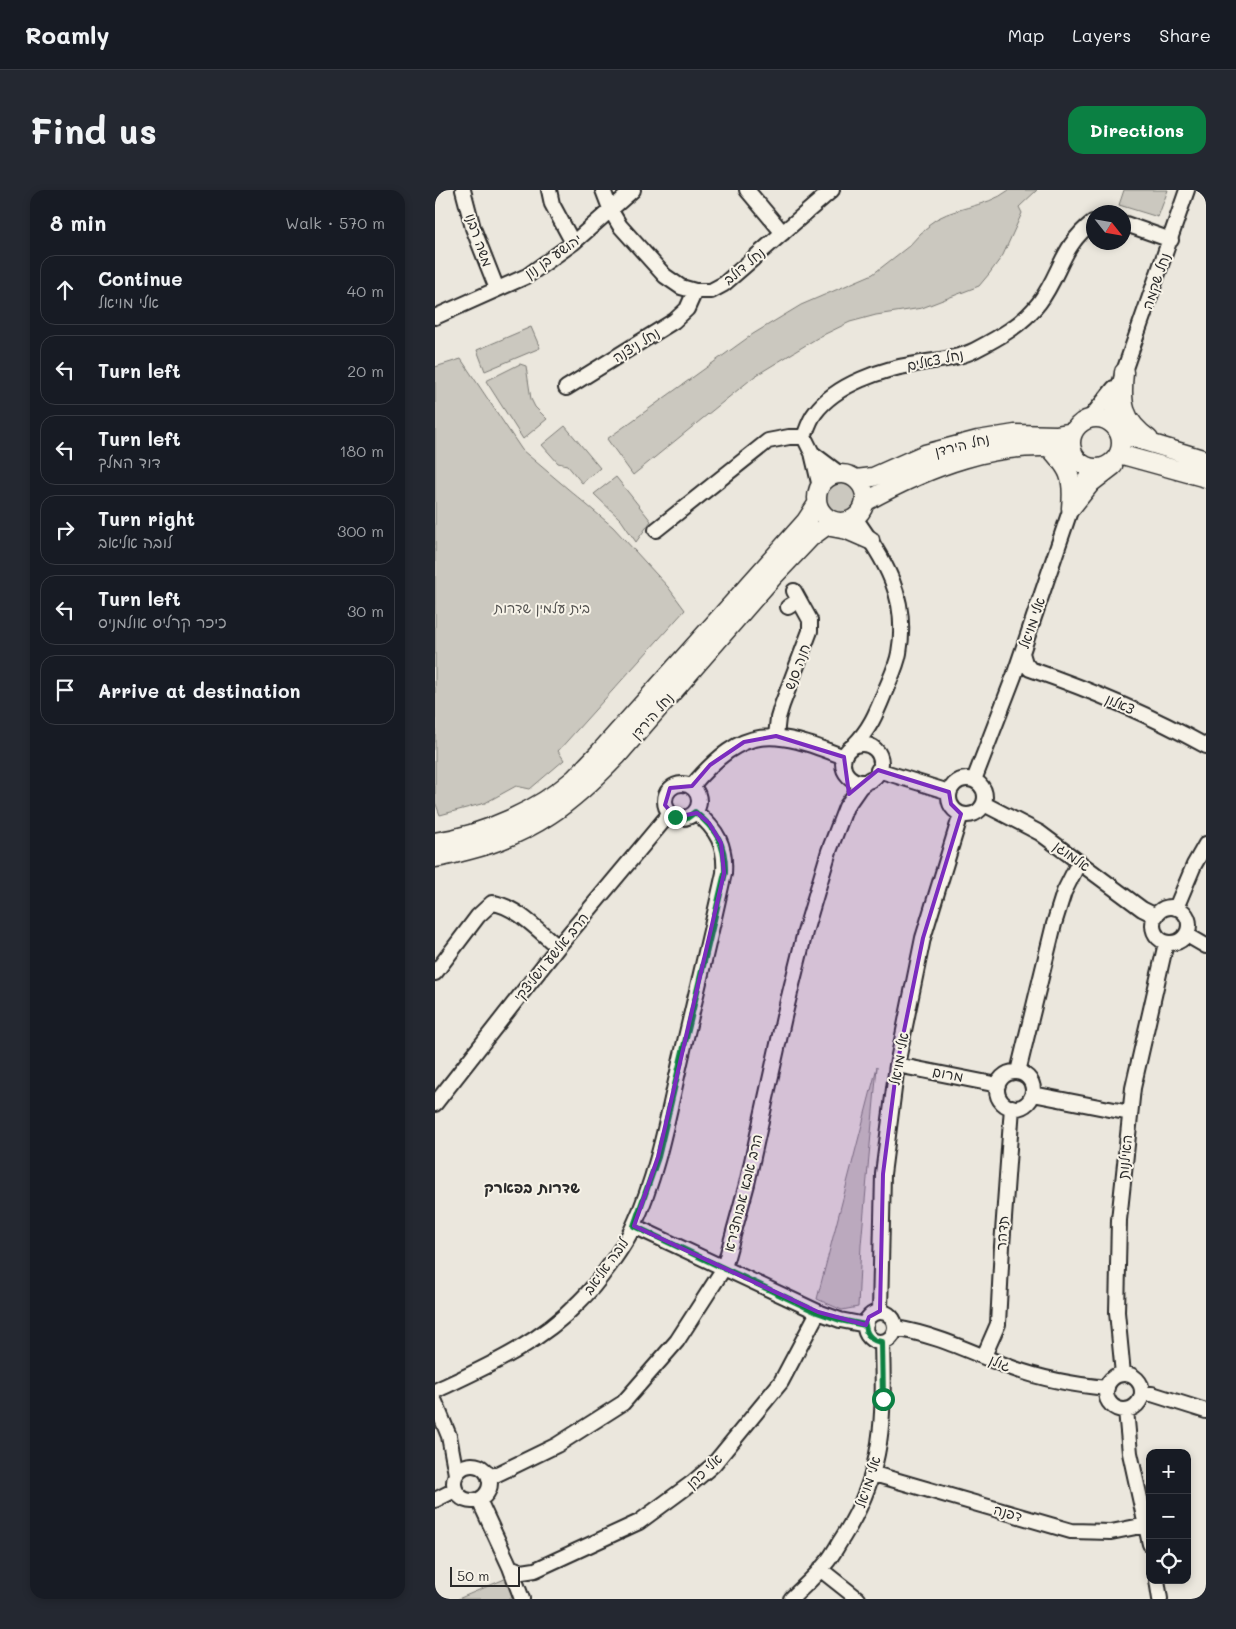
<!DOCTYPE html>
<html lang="en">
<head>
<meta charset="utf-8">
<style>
  :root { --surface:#171b24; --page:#242831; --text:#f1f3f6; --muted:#9ea1a6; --line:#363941; --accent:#0b8043 }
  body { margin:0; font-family:Mali,"Playpen Sans Hebrew",sans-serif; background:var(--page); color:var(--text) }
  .controls { position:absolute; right:15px; bottom:15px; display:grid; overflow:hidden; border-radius:10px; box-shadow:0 2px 8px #0003 }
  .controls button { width:45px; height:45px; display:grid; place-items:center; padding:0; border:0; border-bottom:1px solid var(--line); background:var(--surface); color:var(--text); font:25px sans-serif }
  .compass { position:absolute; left:651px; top:15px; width:45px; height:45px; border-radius:50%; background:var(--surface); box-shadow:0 2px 8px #0003; rotate:121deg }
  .scale { position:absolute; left:15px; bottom:12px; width:70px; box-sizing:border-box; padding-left:5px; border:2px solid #2b2b2b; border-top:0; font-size:14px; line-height:18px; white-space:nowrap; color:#2b2b2b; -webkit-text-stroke:4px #f7f3e8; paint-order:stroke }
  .stop { position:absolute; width:15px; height:15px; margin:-11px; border:4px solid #0b8043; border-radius:50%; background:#fff }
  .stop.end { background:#0b8043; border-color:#fff; box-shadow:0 1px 5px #0008 }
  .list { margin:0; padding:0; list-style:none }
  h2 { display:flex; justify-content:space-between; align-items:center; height:65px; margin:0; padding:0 20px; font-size:21px }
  h2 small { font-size:16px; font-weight:400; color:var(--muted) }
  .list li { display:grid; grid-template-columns:32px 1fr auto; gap:15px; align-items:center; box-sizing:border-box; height:70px; margin:0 10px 10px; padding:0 10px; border:1px solid var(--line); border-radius:15px }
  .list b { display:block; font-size:19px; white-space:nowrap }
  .list p { margin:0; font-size:16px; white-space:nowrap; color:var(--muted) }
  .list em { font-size:16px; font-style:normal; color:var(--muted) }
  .icon { flex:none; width:28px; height:28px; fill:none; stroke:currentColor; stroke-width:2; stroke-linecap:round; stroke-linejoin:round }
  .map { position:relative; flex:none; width:771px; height:1409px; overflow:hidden; border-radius:15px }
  header { display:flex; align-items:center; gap:30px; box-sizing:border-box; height:70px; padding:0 25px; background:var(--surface); border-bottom:1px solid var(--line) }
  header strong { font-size:24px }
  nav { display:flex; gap:28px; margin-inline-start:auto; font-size:18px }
  .intro { display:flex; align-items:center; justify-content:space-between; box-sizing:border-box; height:120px; padding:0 30px }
  h1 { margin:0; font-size:35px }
  .button { padding:12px 22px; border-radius:15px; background:var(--accent); color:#fff; font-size:18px; font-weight:700 }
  main { display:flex; gap:30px; padding:0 30px }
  aside { flex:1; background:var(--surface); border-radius:15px; box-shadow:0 2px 8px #0003 }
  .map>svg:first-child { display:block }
  .green { fill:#cbc8bf; stroke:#7b7a75 }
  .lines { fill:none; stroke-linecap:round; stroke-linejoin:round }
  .minor-casing { stroke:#2b2b2b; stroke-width:18 }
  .major-casing { stroke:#2b2b2b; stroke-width:21 }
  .minor { stroke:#f7f3e8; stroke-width:14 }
  .major { stroke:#f7f3e8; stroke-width:18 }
  .route { stroke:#0b8043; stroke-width:6 }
  .marked { fill:#7b2cbf; fill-opacity:0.2; stroke:#7b2cbf; stroke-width:4; stroke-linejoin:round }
  .labels { text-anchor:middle; stroke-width:4; stroke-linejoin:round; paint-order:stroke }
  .street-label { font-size:14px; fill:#2b2b2b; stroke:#f7f3e8 }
  .park-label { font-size:14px; fill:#535250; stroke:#f7f3e8 }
  .neighbourhood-label { font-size:15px; font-weight:bold; fill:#2b2b2b; stroke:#f7f3e8 }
</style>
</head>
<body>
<header>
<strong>Roamly</strong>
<nav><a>Map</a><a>Layers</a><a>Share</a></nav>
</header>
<div class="intro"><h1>Find us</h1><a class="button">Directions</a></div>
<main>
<aside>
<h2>8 min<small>Walk · 570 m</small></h2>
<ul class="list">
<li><svg class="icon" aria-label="ahead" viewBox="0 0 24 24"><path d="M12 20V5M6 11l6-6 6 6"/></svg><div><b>Continue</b><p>אלי מויאל</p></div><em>40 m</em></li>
<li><svg class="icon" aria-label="left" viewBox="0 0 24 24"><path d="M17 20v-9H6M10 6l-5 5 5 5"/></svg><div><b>Turn left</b></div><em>20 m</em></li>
<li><svg class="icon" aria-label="left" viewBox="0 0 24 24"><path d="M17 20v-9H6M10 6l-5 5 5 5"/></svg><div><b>Turn left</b><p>דוד המלך</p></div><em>180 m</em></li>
<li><svg class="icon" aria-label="right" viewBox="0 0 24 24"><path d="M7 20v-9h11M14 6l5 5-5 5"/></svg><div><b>Turn right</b><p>לובה אליאב</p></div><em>300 m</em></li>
<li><svg class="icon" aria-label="left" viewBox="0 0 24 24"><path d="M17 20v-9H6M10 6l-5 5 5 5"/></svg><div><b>Turn left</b><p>כיכר קרליס אולמניס</p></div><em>30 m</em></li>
<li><svg class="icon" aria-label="arrive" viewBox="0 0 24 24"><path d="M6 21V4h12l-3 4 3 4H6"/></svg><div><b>Arrive at destination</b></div></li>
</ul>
</aside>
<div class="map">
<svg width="771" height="1409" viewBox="0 0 771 1409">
  <rect width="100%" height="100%" fill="#ebe7dd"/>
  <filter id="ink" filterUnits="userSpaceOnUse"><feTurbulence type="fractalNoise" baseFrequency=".02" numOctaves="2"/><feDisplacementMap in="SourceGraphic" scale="10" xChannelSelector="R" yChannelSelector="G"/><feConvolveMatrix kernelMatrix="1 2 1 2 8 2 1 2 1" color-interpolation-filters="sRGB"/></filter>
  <g filter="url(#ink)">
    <path class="green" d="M574,0H602L584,17L587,23L568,65L554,84L544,96L487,118L441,125L415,132L384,147L320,186L198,285L172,249L318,144L366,115L438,84L474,56L486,43L494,37L493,35C515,16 550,19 574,0Z
      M689,0H733L723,27L684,15Z
      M96,137L105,158L50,181L42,160Z
      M26,169L87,260L178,337L233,397L250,420L123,561L129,570L95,599L81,596L50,613L5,625L0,612V177Z
      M85,174L91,176L96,209L100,217L112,229L88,249L51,191Z
      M130,236L165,278L147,293L132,275L123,273L107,255Z
      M181,287L216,331L201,352L186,330L159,304Z
      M387 309a18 18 0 1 1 36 0a18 18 0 1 1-36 0Z
      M442,877L426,1055L423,1117L407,1120L382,1109Z
      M72,1388L81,1409H23Z"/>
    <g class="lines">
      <g class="minor-casing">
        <path id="minor" d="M28,0L38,38L62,99
          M114,0L117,14L138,53
          M168,0L176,21L185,36L230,86L246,97L260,101H276L289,94L397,0
          M312,0L348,43
          M688,33L736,50
          M0,127L92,86L138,53L198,0
          M131,198L239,131L252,119L260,101
          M655,228L679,198
          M681,236L677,222L679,210L752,0
          M377,263L405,284
          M385,297L377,263L369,247C372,239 375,229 380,223C401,194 448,179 481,174C501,170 522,169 540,160C565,147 587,135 604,113C626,84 626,56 658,32
          M221,340L333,251L354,247H369
          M353,417L364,410
          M587,463L590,473L595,479C656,500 715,525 771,556
          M341,546L343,528L347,515L375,441V430L359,401
          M408 573a19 19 0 1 1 38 0a19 19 0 1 1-38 0Z
          M419,555C436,538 442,521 451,499C456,487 462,475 464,463C474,407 450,371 420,328
          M443,580L514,602
          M514 607a18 18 0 1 1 36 0a18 18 0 1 1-36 0Z
          M539,590L579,486L636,318L656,277
          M230 611a17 17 0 1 1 34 0a17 17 0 1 1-34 0Z
          M257,596C309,534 338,539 409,567
          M549,614L605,643L707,719L721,726
          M718 735a18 18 0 1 1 36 0a18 18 0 1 1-36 0Z
          M741,718L759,675L771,654
          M752,745L771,756
          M0,783L43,726L57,713C80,715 105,742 123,757
          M462,875L563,895
          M583,882L619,734L629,702L644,672
          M562 900a18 18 0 1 1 36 0a18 18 0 1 1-36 0Z
          M598,904L695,923
          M0,914L123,757L235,623
          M199,1036L383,1122L405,1130L431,1135
          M445,1121L448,984L462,875L488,748L526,624
          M430 1137a15 15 0 1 1 30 0a15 15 0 1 1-30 0Z
          M460,1138C503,1145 537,1163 577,1178C607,1189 640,1195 672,1198
          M549,1166L563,1134L567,1056L577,917
          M688,1184L682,1122L684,1030L698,898L731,753
          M671 1202a18 18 0 1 1 36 0a18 18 0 1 1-36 0Z
          M0,1201C51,1177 104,1154 144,1112C161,1096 190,1056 199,1035C224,981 234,919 248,860C262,801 276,742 289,683C291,655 282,640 261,622
          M707,1204H717L771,1221
          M0,1212L14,1246L21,1284
          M691,1220L695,1263L715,1354
          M19 1293a18 18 0 1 1 36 0a18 18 0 1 1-36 0Z
          M439,1284L636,1341L676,1342L711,1335
          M54,1288L122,1255L188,1213L242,1151L289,1078L312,994L349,827L370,742L394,661L411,617L425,597L435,589
          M0,1310L20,1300
          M44,1310L75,1377L87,1409
          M75,1377L87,1382L100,1380L204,1332L257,1293L278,1275L346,1192L383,1122
          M385,1379L423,1409
          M722,1390L725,1409
          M356,1409C368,1397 381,1386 391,1373C397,1366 402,1356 408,1347C450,1281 449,1227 447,1152"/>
      </g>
      <g class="major-casing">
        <path id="major" d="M689,182C686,213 687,230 714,249
          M636 253a25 25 0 1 1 50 0a25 25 0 1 1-50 0Z
          M685,244L771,270
          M613,256C634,279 639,286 636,318
          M684,264L771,288
          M382 308a24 24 0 1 1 48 0a24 24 0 1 1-48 0Z
          M421,289L438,287L490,264L543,250L580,244L621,245L638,242
          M430,312C493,277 563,249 637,259
          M636,318L656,293L678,276
          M396,337L412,340L435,350
          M0,652C48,645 104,620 140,588C147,581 154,573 162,565L371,331L382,314
          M0,668C11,667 23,663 34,660C98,644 137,613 182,566L337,388L376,347L398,331"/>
      </g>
      <use href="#minor" class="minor"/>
      <use href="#major" class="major"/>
    </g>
  </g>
  <g class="lines" filter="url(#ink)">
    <path class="route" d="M240,627L252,628L260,622C282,640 291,655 290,683L223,967L199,1036L382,1122L405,1130L430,1135C431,1145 437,1151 447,1152L448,1209"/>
  </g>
  <path class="marked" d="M341,546L409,567L414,604L443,580L514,602L516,614L526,624L488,748L462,875L448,984L445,1121L434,1127L431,1135L383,1122L199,1036L223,967L289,683L286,653L274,633L262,623L240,627L230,615L235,598L257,596L275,575L309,552Z"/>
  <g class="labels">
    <g class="street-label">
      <text transform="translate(44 50) rotate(71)" y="5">משה רבנו</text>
      <text transform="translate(118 66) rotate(-35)" y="5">יהושע בן נון</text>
      <text transform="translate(309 76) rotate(-40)" y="5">נחל דולב</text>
      <text transform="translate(721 91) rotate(-71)" y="5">נחל שקמה</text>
      <text transform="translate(201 155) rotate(-32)" y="5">נחל ניצנה</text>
      <text transform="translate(500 170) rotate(-12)" y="5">נחל צאלים</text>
      <text transform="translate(527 255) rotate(-14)" y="5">נחל הירדן</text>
      <text transform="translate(597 433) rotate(-71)" y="5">אלי מויאל</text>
      <text transform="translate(362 477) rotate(-69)" y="5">חנה סנש</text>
      <text transform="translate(685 514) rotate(24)" y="5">צאלון</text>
      <text transform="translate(217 526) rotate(-49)" y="5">נחל הירדן</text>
      <text transform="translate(637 666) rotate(36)" y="5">אלמוגן</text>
      <text transform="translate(116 767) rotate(-51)" y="5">הרב אלישע וישליצקי</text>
      <text transform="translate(464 869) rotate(-80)" y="5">אלי מויאל</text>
      <text transform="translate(513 884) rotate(11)" y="5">מרום</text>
      <text transform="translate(690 967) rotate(-84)" y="5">האילנות</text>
      <text transform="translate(308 1003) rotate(-76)" y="5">הרב אבא אבוחצירא</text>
      <text transform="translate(567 1043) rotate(-86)" y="5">תדהר</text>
      <text transform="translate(171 1076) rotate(-54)" y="5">לובה אליאב</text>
      <text transform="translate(565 1173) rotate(22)" y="5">גולן</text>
      <text transform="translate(269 1281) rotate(-43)" y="5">אלי כהן</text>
      <text transform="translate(433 1292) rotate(-72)" y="5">אלי מויאל</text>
      <text transform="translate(573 1323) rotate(16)" y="5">דפנה</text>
    </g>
    <g class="park-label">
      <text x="107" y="423">בית עלמין שדרות</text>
    </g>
    <g class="neighbourhood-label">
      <text x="97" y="1003">שדרות בפארק</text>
    </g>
  </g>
</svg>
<div class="controls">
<button>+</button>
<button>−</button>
<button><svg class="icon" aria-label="locate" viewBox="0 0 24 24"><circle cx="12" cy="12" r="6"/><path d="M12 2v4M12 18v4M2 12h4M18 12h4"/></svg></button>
</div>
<svg class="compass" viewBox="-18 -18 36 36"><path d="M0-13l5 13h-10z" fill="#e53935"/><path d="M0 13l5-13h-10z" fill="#9ea1a6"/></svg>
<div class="scale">50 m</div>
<div class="stop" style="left:448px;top:1209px"></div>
<div class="stop end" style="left:240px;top:627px"></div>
</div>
</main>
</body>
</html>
